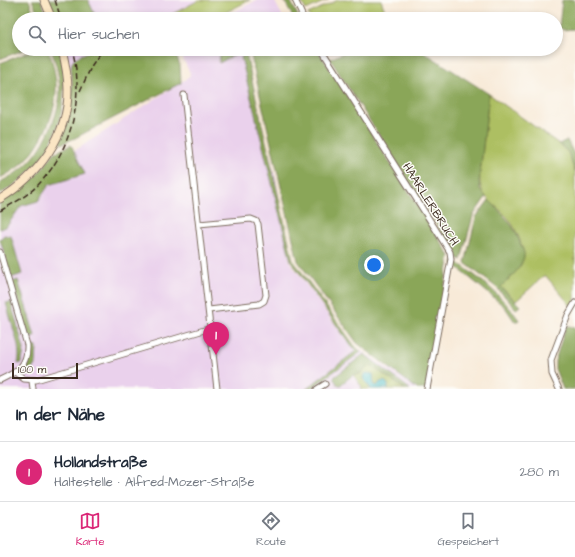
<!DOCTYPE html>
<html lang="de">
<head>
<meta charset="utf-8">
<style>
  :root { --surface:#fff; --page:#f6f6f7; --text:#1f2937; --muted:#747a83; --line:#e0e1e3; --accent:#db2777 }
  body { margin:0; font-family:"Architects Daughter",sans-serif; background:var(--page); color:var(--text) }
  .scale { position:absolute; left:12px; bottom:10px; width:66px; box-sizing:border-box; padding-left:4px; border:2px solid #3b2a1e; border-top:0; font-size:11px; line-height:14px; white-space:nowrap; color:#3b2a1e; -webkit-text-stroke:3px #fdfcf7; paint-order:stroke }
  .you { position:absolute; left:374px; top:265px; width:14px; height:14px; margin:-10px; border:3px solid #fff; border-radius:50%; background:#1a73e8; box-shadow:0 0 0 6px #1a73e833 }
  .badge { display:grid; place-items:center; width:26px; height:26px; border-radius:50%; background:var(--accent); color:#fff; font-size:13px; font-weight:700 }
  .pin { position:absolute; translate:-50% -33px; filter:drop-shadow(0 1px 2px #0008) }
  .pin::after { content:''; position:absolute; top:21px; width:14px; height:12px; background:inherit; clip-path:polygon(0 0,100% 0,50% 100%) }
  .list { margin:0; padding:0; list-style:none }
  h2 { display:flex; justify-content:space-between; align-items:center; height:52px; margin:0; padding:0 16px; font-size:17px }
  h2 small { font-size:13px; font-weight:400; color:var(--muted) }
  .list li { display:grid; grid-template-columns:26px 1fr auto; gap:12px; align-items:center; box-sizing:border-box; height:60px; padding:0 16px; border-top:1px solid var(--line) }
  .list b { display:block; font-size:15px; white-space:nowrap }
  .list p { margin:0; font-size:13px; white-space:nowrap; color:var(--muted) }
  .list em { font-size:13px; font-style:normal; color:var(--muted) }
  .icon { flex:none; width:22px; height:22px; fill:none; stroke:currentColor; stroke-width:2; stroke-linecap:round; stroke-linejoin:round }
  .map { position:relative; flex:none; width:575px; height:389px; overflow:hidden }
  .search { position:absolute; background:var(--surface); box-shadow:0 2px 6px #0003; left:12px; right:12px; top:12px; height:44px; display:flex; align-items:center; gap:10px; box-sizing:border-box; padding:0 14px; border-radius:22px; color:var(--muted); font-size:15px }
  .sheet { height:112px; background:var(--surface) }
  nav { display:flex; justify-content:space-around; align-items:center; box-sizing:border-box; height:56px; border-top:1px solid var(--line); background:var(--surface); font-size:11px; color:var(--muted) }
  nav a { display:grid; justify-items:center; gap:2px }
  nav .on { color:var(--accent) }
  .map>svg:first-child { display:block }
  .built { fill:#ead1ec }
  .green { fill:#adbf62; stroke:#747440 }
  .forest { fill:#8aa658; stroke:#62683b }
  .water { fill:#50bec6; stroke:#467472 }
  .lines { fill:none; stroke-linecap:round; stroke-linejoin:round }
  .street-casing { stroke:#7d6d5f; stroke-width:7 }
  .secondary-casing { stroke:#7d6d5f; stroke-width:9 }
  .street { stroke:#fff; stroke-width:5 }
  .secondary { stroke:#fbe6c4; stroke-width:7 }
  .rail { stroke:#3b2a1e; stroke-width:1.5; stroke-dasharray:6 3; stroke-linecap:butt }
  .labels { text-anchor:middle; stroke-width:3; stroke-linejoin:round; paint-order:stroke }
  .street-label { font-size:12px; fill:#3b2a1e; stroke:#fdfcf7 }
</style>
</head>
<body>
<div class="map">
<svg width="575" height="389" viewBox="0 0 575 389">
  <rect width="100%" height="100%" fill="#fdfcf7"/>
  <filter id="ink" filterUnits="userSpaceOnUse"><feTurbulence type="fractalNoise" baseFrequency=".025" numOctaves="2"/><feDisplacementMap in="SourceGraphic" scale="8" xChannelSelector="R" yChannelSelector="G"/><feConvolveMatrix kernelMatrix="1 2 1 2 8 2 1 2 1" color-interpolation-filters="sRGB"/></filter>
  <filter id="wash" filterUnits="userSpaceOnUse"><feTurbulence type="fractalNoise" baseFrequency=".012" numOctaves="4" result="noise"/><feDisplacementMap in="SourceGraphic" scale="16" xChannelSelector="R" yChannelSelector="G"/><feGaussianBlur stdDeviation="0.9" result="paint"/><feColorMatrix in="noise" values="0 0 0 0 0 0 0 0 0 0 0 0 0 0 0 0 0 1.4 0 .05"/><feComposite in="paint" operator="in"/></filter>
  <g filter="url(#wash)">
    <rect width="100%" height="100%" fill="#f8ead8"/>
    <path class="built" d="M43,0H199L163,19H50Z
      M257,0H274L284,19H220Z
      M62,49H105L69,68Z
      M178,49H241L276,178L290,262L346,340L418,389H0V199L189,77L190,73Z"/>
    <path class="green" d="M199,0H250L213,19H163Z
      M300,0H328L306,10Z
      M338,0H381L388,19H311L308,14Z
      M489,94L559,144L568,152L575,172V301L571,306L545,275L516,301L501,287L524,255C521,241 515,225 505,215C491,201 478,196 480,174Z
      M370,365L405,389H388V388L374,385L373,380L363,378L371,389H361L362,387L353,375L360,374Z"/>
    <path class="forest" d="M0,0H29L36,19H19V49H26L0,59Z
      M32,0H41L49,19H40Z
      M48,0H88L97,19H56Z
      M284,0H290L298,16V19H294Z
      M562,0H575V29L563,30L559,27Z
      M37,49H48C53,62 57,78 56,91C56,114 40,147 23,163C16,169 8,174 0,178V63Z
      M51,49H60C73,109 55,162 0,194V182C10,177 20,171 28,163C43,149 56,120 59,100C62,84 56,64 51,49Z
      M95,49H173L180,65L181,83L75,138L61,144L59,142C67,124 72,105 72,85C73,78 69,66 73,61C77,55 89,52 95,49Z
      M230,49H246L219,63L220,54Z
      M256,49H317L450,256L426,389H417L357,343L298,261L250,52Z
      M352,49H419L489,94L479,182L480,189L486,197L473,216L461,260L458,258L330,59Z
      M246,54L293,260L354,345L361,352L310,389H306L356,351L352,347L291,261L241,57Z
      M567,140L575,156V172L568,152L559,144Z
      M71,145L85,174L49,185L38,201L21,206L7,226L0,229V202L14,194L34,178L45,165L54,153Z
      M489,200C504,216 514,224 521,245C523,249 525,254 524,257C521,270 509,278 501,287L520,306L516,309L497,288L465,263L476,217Z
      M4,235L11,236L22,274L11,278L0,239Z
      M454,260C478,277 502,295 519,320L515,322L505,307L453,264Z
      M18,280L35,336L33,338L29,336L12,282Z
      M11,302L24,349L23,356L21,363L18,364L19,356L18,345L6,303Z
      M566,326L575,327V389H563L555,369V361Z
      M33,346L37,347L36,363L28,376C26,369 31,356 31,348Z
      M364,354L410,389H405L370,365L359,374L353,375L339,386L333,378Z"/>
    <path class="water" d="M367,373L373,374L374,385L377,386L380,382L384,381L388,384V389H371L363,378L364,374Z"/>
  </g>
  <g filter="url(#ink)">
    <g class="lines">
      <g class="street-casing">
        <path id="street" d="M295,0L304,19
          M321,49L450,252L451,259L427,389
          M184,95L217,389
          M199,224L251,219L256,221L258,224L266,295L264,301L259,304L209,310
          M0,252L27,345C28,366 17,372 0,380
          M15,372L24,379L36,380L211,328
          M32,381L33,389
          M317,389L325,384
          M559,389L552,374L551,360L568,315L575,303"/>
      </g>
      <g class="secondary-casing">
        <path id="secondary" d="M44,0L52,19
          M0,199C38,176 69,135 68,89C68,75 65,62 62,49"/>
      </g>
      <use href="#street" class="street"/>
      <use href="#secondary" class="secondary"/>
      <path class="rail" d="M55,0L61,19
        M80,91L92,65L103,49
        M0,211C14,203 27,196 38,185C72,150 85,96 72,49"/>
    </g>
  </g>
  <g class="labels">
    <g class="street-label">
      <text transform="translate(431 204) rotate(58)" y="4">HAARLERBRUCH</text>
    </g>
  </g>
</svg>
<div class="scale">100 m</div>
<div class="you"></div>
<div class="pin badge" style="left:216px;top:355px">1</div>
<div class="search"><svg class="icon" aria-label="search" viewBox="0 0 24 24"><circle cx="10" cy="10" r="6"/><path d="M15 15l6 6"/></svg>Hier suchen</div>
</div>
<section class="sheet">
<h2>In der Nähe<small></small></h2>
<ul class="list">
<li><span class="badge">1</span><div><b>Hollandstraße</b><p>Haltestelle · Alfred-Mozer-Straße</p></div><em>280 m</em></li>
</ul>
</section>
<nav>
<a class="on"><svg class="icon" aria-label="map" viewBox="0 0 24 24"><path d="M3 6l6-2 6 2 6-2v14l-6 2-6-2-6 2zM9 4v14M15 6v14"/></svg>Karte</a>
<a><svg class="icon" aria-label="directions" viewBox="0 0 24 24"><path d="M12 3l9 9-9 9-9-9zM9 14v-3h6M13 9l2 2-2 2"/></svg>Route</a>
<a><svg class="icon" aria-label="saved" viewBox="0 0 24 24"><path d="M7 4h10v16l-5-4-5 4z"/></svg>Gespeichert</a>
</nav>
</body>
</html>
